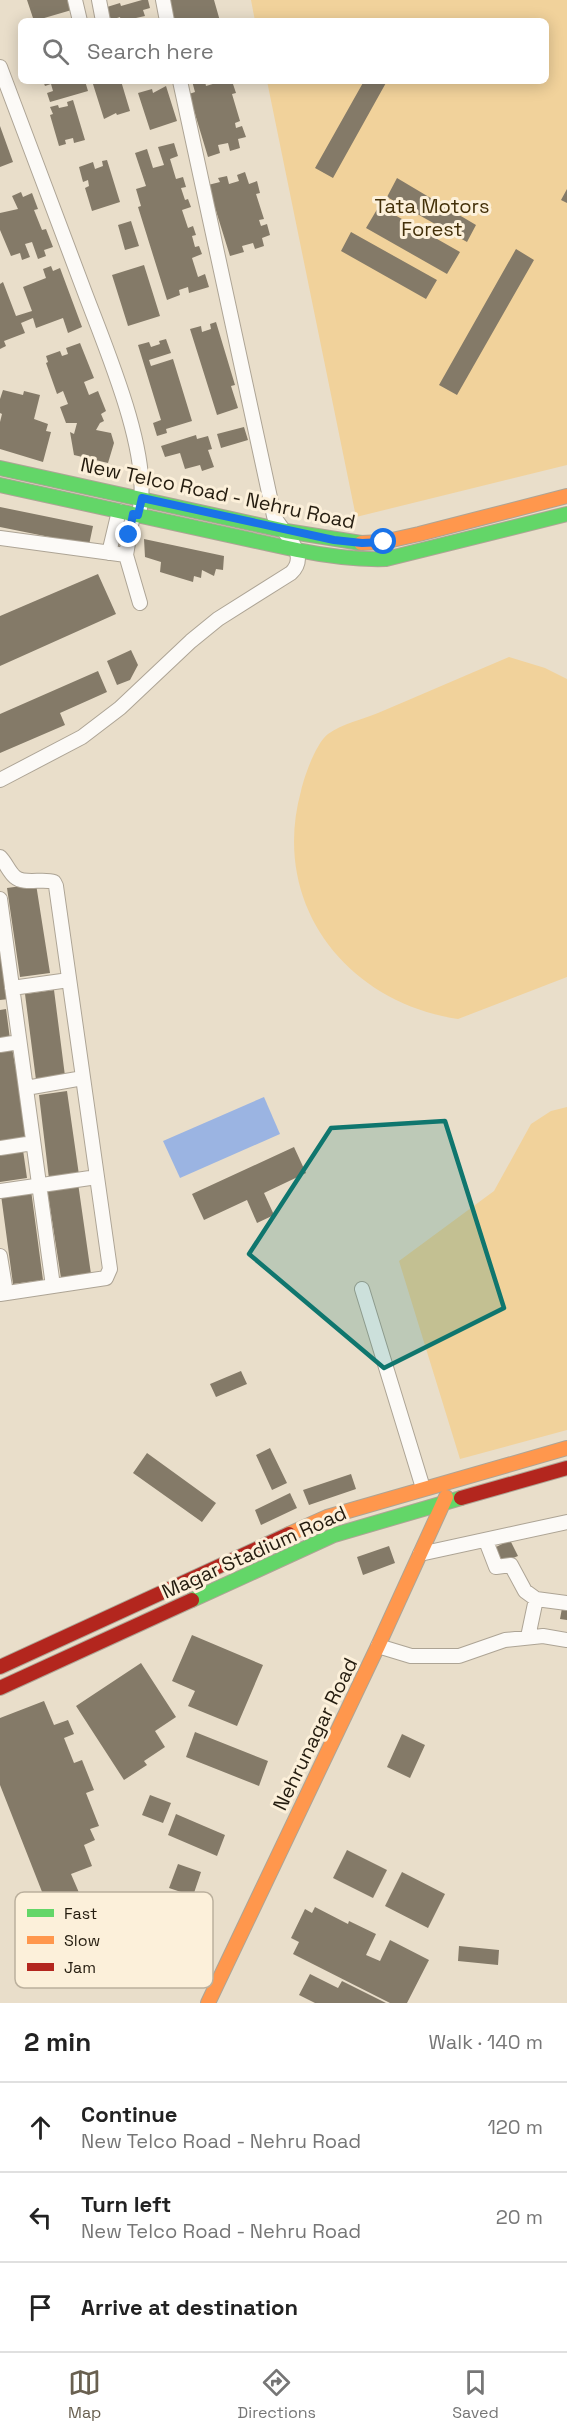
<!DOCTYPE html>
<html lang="en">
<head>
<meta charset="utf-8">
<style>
  :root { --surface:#fff; --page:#f6f6f6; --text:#222; --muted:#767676; --line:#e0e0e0; --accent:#696050 }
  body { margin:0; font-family:"Space Grotesk",sans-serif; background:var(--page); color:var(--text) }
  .stop { position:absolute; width:18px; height:18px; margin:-14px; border:4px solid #1a73e8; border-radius:50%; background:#fff }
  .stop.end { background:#1a73e8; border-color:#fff; box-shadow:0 2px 6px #0008 }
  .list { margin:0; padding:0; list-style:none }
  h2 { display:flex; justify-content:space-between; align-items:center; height:78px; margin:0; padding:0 24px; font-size:26px }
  h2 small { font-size:20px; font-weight:400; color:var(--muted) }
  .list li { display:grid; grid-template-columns:39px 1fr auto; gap:18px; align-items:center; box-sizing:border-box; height:90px; padding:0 24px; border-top:2px solid var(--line) }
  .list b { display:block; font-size:22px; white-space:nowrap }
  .list p { margin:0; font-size:20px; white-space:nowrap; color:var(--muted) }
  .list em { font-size:20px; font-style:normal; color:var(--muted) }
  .icon { flex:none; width:33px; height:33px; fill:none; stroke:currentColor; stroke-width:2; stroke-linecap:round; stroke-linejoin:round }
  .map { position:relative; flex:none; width:567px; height:2003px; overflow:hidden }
  .search { position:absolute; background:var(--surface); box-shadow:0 3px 15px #0003; left:18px; right:18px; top:18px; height:66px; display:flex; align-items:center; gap:15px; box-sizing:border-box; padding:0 21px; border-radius:9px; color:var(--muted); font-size:22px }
  .sheet { height:348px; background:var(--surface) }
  nav { display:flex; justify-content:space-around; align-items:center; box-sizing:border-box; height:84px; border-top:2px solid var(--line); background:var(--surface); font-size:16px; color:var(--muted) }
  nav a { display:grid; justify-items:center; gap:3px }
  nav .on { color:var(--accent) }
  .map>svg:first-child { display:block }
  .green { fill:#f1d29b }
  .water { fill:#9bb4e2 }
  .building { fill:#847a68 }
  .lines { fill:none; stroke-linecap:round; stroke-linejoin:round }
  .street-casing { stroke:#ada495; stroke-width:16 }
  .fast-casing { stroke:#ada495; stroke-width:16 }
  .slow-casing { stroke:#ada495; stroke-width:16 }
  .jam-casing { stroke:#ada495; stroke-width:16 }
  .street { stroke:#fcfaf7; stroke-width:14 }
  .fast { stroke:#63d668; stroke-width:14 }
  .slow { stroke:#ff974d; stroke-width:14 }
  .jam { stroke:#b3261e; stroke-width:14 }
  .route { stroke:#1a73e8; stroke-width:8 }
  .marked { fill:#0f766e; fill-opacity:0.2; stroke:#0f766e; stroke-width:4.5; stroke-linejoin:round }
  .labels { text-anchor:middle; stroke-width:6; stroke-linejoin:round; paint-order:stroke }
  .park-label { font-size:20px; fill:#44310a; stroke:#fcf0da }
  .street-label { font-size:20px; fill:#241c0f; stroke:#fcf0da }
  .key { fill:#fcf0da; stroke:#bbb09d; stroke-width:1.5 }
  .key-label { font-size:16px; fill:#241c0f }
</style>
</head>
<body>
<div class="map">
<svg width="567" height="2003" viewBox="0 0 567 2003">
  <rect width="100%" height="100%" fill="#e9deca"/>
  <path class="green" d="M251,0H567V465L356,517L267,81H546V21H255Z
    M509,657L545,668L567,679V977L458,1019C346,1002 270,904 301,791C304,777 316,743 328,734C342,724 363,719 378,713C422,694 465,676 509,657Z
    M567,1107V1430L460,1459L399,1261L494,1191L531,1124L551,1111Z"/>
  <path class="water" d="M264,1097L280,1134L180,1178L163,1141Z"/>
  <path class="building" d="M27,0H72L75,9L34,21Z
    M142,0H148L150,8L143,10L145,16L136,18L137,21H121L120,17L111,20L107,7L120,3L121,6Z
    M167,0H214L220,21H173Z
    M43,81H85L88,91L50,102L47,93L53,91L51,84L45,86Z
    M92,81H103L104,83L121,81L130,111L117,115L116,113L104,119Z
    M192,81H205L206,86L216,83V81H232L236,93L232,94L240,121L235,123L236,128L242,126L246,137L238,139L240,148L230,151L228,143L218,145L220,153L208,157L189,94L195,92Z
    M364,81H387L333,178L315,168Z
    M166,86L177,121L150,130L138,93L152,89L153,93Z
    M73,100L85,140L74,143L73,138L65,140L66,144L59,146L50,115L53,114L50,107L58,105L59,108L68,106L67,102Z
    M0,126L13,162L0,167Z
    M174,143L178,156L170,159L176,179L183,177L186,187L181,188L185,200L188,199L191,207L182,210L188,228L193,226L196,235L192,236L195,247L199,246L202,254L192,258L198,277L205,274L209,287L189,293L188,287L179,290L180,295L167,300L138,207L141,206L136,189L146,186L135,153L147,149L153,168L164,165L158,147Z
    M107,160L120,202L92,211L85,188L89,186L88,180L83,182L79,167L93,162L95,169L103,166L102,161Z
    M245,172L249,184L257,181L260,193L256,194L264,219L259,220L261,226L267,224L270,235L262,238L264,246L255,249L253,243L242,246L244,252L230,256L208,185L220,182L218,178L227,176L229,184L239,181L237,175Z
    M397,178L476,225L467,242L387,197Z
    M567,189V203L561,200Z
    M21,192L23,197L32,193L38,209L34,210L42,230L46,229L53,247L44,250L46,256L38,259L32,242L25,244L30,257L22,260L20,253L11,256L0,230V213L18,209L12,196Z
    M379,206L460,252L447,274L366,228Z
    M131,221L139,246L125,250L118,225Z
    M351,232L437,280L426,299L341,251Z
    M516,249L534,260L457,395L439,385Z
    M144,265L160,316L128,326L112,275Z
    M51,266L53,271L60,268L82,327L68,333L63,318L36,328L33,318L21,323L25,333L4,341L6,346L0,349V284L3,282L16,316L32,311L23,287L46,278L43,269Z
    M216,322L235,385L231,386L238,408L217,415L190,329L201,326L202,332L211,329L210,324Z
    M166,339L171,353L149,360L151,366L173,359L192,421L166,429L167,433L157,436L153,423L161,420L138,345L149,342L151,347L160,344L159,341Z
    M80,343L94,378L84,382L89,395L98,391L106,411L101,414L104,421L100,423L96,430L111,433L114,443L108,463L74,455L70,432L74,434L77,423H66L60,407L68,404L63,391L57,394L46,363L48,362L46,356L60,351L62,356L68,354L66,348Z
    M3,390L23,395L24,391L40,395L34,419L48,424L46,431L51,432L43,462L0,449V422L2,414L0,413V399Z
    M244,427L248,440L221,448L217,434Z
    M196,435L197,439L208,436L212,449L208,450L214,467L202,471L200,465L185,469L180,453L165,457L161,446Z
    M0,507L93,526L89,545L0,527Z
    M144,539L224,556L223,570L216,569L214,576L202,570L201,578L194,576L193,582L160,572L161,562L145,557Z
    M98,574L116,614L0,666V616Z
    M131,650L138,665L130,680L117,685L107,661Z
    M98,671L107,692L60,713L65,725L0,753V714Z
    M36,884L50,973L20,977L7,888Z
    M0,952L9,999L0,1000Z
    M54,990L65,1076L36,1080L25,994Z
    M6,1009L10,1039L0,1040V1010Z
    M12,1048L28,1136L0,1142V1050Z
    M67,1091L79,1175L49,1179L39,1095Z
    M294,1147L306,1173L264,1193L274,1215L257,1223L247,1200L204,1220L192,1194Z
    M23,1150L27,1178L0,1182V1153Z
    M78,1183L91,1274L61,1278L47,1188Z
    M31,1190L43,1280L13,1284L1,1195Z
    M241,1371L247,1384L216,1397L210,1384Z
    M270,1448L287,1483L272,1490L256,1455Z
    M147,1453L216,1503L202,1522L133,1473Z
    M351,1474L356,1489L309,1505L303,1490Z
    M290,1493L297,1508L261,1525L255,1510Z
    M510,1540L518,1556L501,1563L494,1548Z
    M389,1546L395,1563L363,1575L357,1557Z
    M562,1608L567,1609V1620L560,1619Z
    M192,1635L263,1665L237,1726L188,1706L195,1691L172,1681Z
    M141,1663L176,1717L155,1731L165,1747L144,1761L147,1765L124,1780L76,1706Z
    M44,1701L54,1725L68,1720L74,1734L64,1738L74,1763L82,1760L94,1790L86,1793L99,1826L90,1829L95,1840L84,1845L92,1866L71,1874L80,1895L48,1907L0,1785V1718Z
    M195,1732L268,1761L259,1786L186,1757Z
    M402,1734L425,1745L410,1778L387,1767Z
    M150,1795L171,1803L163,1823L142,1815Z
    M176,1814L225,1835L217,1856L168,1835Z
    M347,1850L387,1870L373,1898L333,1878Z
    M178,1864L201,1872L193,1896L169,1888Z
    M402,1872L445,1894L428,1928L385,1906Z
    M315,1907L348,1924L349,1921L376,1934L366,1955L380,1961L390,1940L429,1960L407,2003H390L293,1954L299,1942L291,1938L305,1909L312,1913Z
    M459,1946L499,1950L498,1965L458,1961Z
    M310,1974L338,1988L342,1981L386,2003H315L299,1995Z"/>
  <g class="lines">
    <g class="street-casing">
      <path id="street" d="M75,0L80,21
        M99,0L103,21
        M163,0L167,21
        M0,67C27,140 55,212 82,285C103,342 151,450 140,508
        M133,514L126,555L140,603
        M0,538L126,555
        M109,553L119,511
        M0,780L82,737L120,708L191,641L218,619L291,573C311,554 282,533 274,516L180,81
        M0,857C6,863 9,872 15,877C24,885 43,878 54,882L56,886L110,1269L106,1278L0,1294
        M0,899L53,1286
        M12,988L69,980
        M0,1045L19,1042
        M26,1088L83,1078
        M0,1148L33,1143
        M0,1191L97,1177
        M0,1256L6,1293
        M362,1289L423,1488
        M486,1541L496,1567L511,1565L525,1591L536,1599
        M420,1554L567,1522
        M528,1637L536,1599L567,1603
        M378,1646L411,1656H459L505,1640L543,1636L567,1640"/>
    </g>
    <g class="fast-casing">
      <path id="fast" d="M0,468L286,531L361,543
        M0,485L297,550C327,556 355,560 386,559L567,514
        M192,1600L334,1535L461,1498"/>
    </g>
    <g class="slow-casing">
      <path id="slow" d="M361,543L383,542L419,534L567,496
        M289,1534L327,1517L567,1448
        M208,2003L378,1646L446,1497"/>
    </g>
    <g class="jam-casing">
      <path id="jam" d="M461,1498L567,1468
        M0,1667L289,1534
        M0,1688L192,1600"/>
    </g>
    <use href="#street" class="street"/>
    <use href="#fast" class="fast"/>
    <use href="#slow" class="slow"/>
    <use href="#jam" class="jam"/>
  </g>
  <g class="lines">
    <path class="route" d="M129,535L133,514L138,515L142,498L334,540L362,543L384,542"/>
  </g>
  <path class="marked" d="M445,1121L504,1308L384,1368L249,1254L331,1128Z"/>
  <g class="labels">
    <g class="park-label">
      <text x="432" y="213">Tata Motors<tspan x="432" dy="23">Forest</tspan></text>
    </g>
    <g class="street-label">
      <text transform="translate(218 493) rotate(12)" y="7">New Telco Road - Nehru Road</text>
      <text transform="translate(254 1552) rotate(-24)" y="7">Magar Stadium Road</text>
      <text transform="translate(315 1734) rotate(-64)" y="7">Nehrunagar Road</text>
    </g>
  </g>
  <rect x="15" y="1892" width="198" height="96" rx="9" class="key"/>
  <rect x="27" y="1909" width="27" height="8" fill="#63d668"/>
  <rect x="27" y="1936" width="27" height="8" fill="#ff974d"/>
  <rect x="27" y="1963" width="27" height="8" fill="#b3261e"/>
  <g class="key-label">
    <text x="64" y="1919">Fast</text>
    <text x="64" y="1946">Slow</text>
    <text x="64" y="1973">Jam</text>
  </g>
</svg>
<div class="stop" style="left:384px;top:542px"></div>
<div class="stop end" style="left:129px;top:535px"></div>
<div class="search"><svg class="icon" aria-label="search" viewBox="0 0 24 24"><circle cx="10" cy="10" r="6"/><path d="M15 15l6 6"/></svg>Search here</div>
</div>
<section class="sheet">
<h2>2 min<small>Walk · 140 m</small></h2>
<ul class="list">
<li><svg class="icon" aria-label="ahead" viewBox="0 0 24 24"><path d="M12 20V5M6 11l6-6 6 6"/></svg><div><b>Continue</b><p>New Telco Road - Nehru Road</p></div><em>120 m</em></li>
<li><svg class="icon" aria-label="left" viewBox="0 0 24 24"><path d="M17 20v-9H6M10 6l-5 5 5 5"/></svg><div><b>Turn left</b><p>New Telco Road - Nehru Road</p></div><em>20 m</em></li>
<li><svg class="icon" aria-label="arrive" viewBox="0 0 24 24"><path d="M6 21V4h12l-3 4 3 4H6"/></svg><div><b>Arrive at destination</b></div></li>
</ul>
</section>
<nav>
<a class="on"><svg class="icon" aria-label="map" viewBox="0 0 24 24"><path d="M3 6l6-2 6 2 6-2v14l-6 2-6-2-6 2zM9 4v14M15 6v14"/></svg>Map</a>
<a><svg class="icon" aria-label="directions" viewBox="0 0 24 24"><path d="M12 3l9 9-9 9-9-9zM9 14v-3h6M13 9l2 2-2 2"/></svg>Directions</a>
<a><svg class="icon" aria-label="saved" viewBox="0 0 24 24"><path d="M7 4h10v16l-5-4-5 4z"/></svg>Saved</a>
</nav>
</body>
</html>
